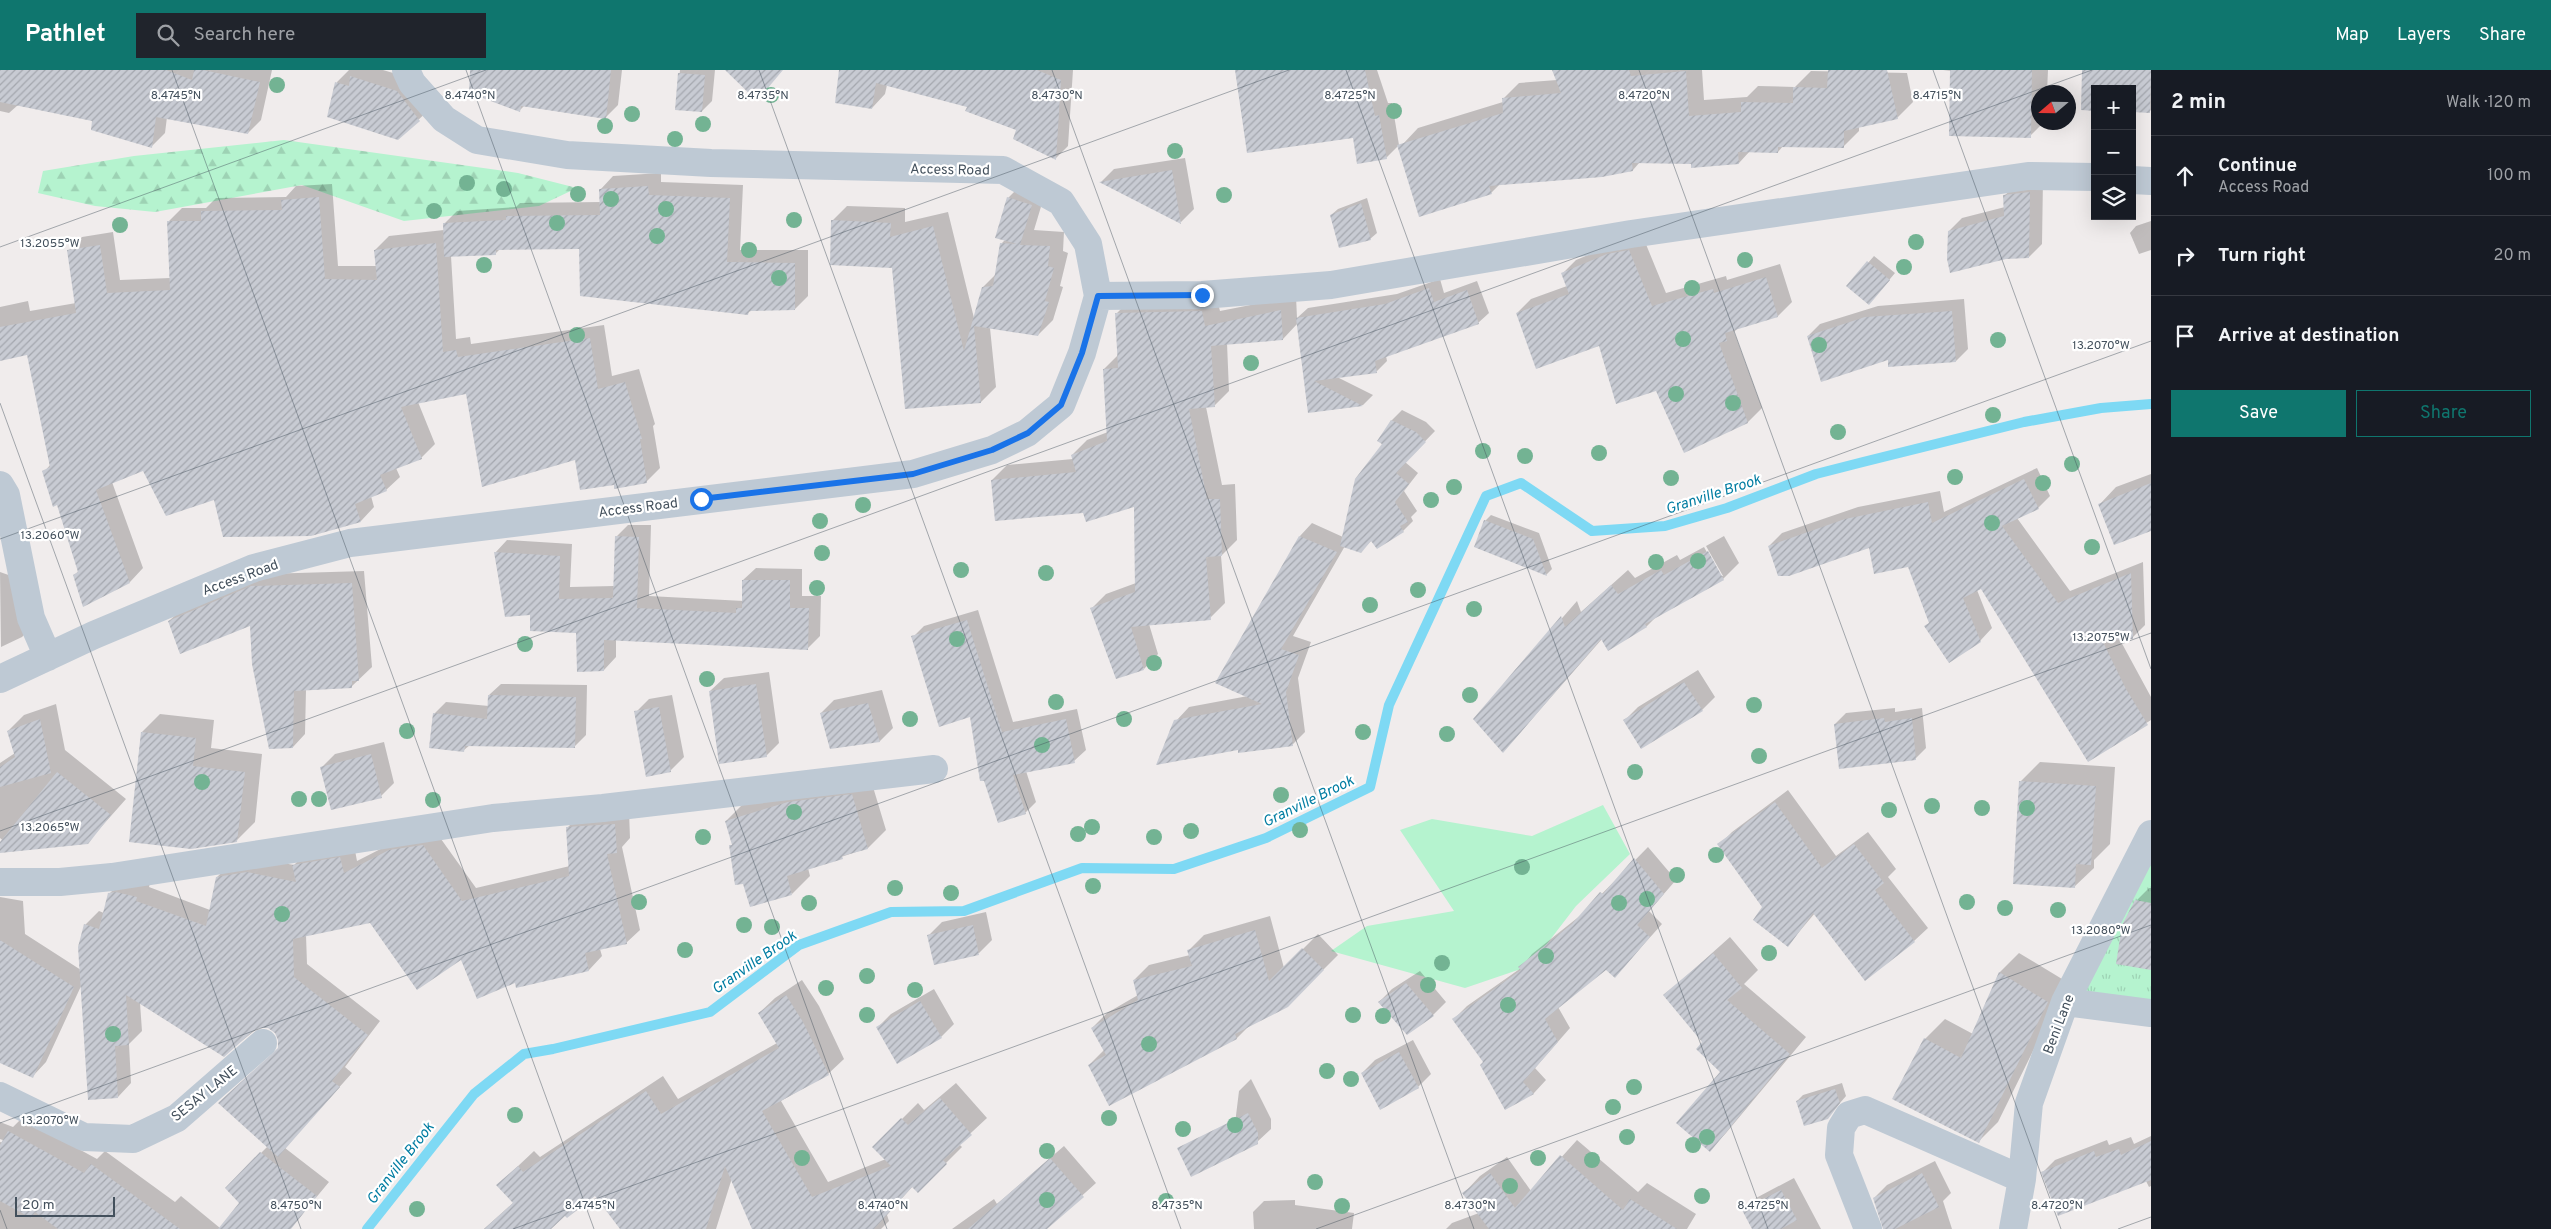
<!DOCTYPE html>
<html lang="en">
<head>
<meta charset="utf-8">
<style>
  :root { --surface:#171b24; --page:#20242c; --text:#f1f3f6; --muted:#9ea1a6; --line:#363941; --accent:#0f766e }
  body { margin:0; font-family:Overpass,sans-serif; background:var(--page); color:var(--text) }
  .controls { position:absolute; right:15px; top:15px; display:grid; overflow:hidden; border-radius:0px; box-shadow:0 5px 20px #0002 }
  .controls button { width:45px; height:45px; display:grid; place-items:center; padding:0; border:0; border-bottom:1px solid var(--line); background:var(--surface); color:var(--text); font:25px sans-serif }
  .compass { position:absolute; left:2031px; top:15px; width:45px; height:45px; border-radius:50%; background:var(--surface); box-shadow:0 5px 20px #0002; rotate:250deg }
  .scale { position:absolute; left:15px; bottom:12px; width:100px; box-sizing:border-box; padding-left:5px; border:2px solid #43505c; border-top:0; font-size:14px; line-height:18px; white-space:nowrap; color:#43505c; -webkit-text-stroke:4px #fff; paint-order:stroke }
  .stop { position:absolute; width:15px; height:15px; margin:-11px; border:4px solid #1a73e8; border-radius:50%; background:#fff }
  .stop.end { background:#1a73e8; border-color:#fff; box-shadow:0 1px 5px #0008 }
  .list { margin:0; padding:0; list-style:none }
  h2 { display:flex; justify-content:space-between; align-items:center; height:65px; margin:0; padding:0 20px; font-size:21px }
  h2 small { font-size:16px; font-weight:400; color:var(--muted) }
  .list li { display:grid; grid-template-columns:32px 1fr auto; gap:15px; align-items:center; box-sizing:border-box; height:80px; padding:0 20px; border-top:1px solid var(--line) }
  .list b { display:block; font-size:19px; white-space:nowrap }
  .list p { margin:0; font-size:16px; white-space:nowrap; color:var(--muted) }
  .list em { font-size:16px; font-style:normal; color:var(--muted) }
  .actions { display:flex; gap:10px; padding:15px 20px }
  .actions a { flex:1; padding:11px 0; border:1px solid var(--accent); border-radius:0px; text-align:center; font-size:18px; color:var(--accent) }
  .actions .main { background:var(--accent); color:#fff }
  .icon { flex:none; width:28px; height:28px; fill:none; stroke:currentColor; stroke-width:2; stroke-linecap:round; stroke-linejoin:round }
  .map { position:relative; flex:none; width:2151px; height:1159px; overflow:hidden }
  header { display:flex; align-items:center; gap:30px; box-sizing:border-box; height:70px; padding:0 25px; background:var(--accent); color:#fff }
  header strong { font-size:24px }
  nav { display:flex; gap:28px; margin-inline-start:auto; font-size:18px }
  .search { width:350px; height:45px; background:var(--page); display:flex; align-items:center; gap:12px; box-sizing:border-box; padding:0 18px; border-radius:0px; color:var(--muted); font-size:19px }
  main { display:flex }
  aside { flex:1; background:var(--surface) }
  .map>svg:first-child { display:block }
  .green { fill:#b5f3cf }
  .forest { fill:url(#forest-firs) }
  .park { fill:url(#park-tufts) }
  .shadow { fill:#0003 }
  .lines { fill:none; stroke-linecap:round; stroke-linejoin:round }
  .stream { stroke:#7ed9f4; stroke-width:10 }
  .building { fill:url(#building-hatch) }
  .street { stroke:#bec9d4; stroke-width:28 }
  .tree { fill:#73b393 }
  .route { stroke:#1a73e8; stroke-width:6 }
  .ticks { fill:none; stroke:#43505c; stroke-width:1; stroke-opacity:0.45 }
  .labels { text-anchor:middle; stroke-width:4.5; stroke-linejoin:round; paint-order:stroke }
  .street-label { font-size:14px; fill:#43505c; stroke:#fff }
  .water-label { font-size:15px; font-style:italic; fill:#027da2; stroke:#fff }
  .ticks-label { font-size:12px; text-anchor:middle; fill:#43505c; stroke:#fff; stroke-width:4.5; stroke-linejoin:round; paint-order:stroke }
</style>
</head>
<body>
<header>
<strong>Pathlet</strong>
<div class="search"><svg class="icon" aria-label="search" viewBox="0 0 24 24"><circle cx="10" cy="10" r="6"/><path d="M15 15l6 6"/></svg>Search here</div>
<nav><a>Map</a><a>Layers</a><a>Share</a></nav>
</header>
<main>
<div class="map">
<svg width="2151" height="1159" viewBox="0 0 2151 1159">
  <defs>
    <pattern id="forest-firs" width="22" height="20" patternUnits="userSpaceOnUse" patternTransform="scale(1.25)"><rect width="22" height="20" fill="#b5f3cf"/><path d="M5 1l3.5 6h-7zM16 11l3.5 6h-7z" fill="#9dd2b4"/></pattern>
    <pattern id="park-tufts" width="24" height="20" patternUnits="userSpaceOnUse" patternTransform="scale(1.25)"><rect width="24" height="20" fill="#b5f3cf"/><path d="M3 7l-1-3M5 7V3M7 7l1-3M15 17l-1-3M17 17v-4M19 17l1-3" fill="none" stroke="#9dd2b4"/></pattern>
    <pattern id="building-hatch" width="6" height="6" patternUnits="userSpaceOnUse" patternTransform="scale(1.25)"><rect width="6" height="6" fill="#c8cbd3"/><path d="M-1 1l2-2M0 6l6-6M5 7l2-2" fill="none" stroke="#a4a7ae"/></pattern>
  </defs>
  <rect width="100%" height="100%" fill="#f0ecec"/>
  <path class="green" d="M1603,735L1630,784L1576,836L1530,896L1465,918L1331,881L1367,856L1454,841L1400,760L1432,749L1532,766Z"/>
  <path class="forest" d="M284,70L518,103L577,118L539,136L404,151L302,115L155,142L95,136L38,123L43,101L134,86Z"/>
  <path class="park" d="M2151,764V943L2065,932Z"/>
  <path class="shadow" d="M0,0H272L261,50L248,63L167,47L165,63L151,77L93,50L18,35L9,43L0,41Z
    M349,0H383L410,8L432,37L398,69L328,46L337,12Z
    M471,0H622L618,35L605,48L525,35L520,40Z
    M680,0H715L712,31L702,41L676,39Z
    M841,0H1073L1068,76L1055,89L1017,59L969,36L887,15L885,24L872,38Z
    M1238,0H1377L1388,33H1392L1399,75L1386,88L1354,67Z
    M1553,0H1702L1704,30L1747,27L1758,16L1795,17L1811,1L1907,3L1913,32L1897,48L1859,57V61L1843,77L1784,75L1778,82L1750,81L1739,93L1640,92L1633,100L1500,114L1491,123L1402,75L1418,58L1503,32V29L1519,13L1557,10Z
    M1943,0H2048L2047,22H2038V52H2044L2030,66L1952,1Z
    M2083,0H2151V41L2132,19Z
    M1185,88L1194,139L1181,152L1101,112L1114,99Z
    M661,103V112L743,115L740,180H808V226L795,239L752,240L748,243L580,178H501L496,183L451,186L456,269L470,267L471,274L604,255L612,306L639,299L655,354L653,356L660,398L646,412L615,414L467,323L418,332L435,374L421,388L396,398L400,407L386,420L371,426L374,437L361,451L311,465L144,399L112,412L143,498L130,512L84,535L75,505L79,500L58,434L44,402L50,395L28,284L0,290V237L28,231L30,241L76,233L68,181L82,167L113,162L120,210L170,208L168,152L182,138H206L216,128L286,127L296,116L332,114L338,196H377L375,180L389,166L444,160V154L457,141L516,137L520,133L601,132L600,120L613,106Z
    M2043,109L2042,174L2029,187L1949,161L1962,148L2005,137L2004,126L2018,113Z
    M1023,113L1046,120L1034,160L1064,162L1063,181L1068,183L1060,216L1063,217L1053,250L1038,265L990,258L996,317L981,332L893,196L832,151L847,136L905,138V152L948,142L974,248L983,217L996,204L1001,174L1005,170L1008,128Z
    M1367,128L1377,163L1370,169L1331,145L1338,139Z
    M2151,151V180L2139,184L2130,163L2136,156Z
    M1643,167L1666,223L1726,206L1727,210L1780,194L1792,232L1778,246L1738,258L1734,262L1762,338L1748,352L1685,381L1657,320L1600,275L1517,243L1531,229L1567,216L1562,204L1576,190L1622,171Z
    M1874,186L1895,203L1875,227L1848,216Z
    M1440,209L1444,223L1477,211L1489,243L1478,253L1386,286L1387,291L1376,302L1337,307L1373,325L1363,335L1309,341L1298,253L1283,269L1227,273L1229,321L1214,336L1206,337L1222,415L1235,414L1237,470L1221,486L1225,533L1210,548L1149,554L1158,584L1144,599L1091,539L1106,524L1136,513V435L1084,442L992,410L1007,395L1073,389L1072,385L1087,370L1108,362L1104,299L1118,285L1116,244L1131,229L1216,226L1220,241L1296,226L1297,248L1308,238L1397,224Z
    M1964,229L1968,279L1956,291L1889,288L1808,266L1820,254L1878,236Z
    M1402,340L1426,352L1435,361L1405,392L1418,403L1404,421L1417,441L1411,447L1413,451L1403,461L1372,470L1361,481L1345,476L1293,566L1311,572L1298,608L1305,662L1292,675L1239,678L1176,651L1189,637L1248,626L1300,466L1312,453L1343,467L1384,374L1379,371L1392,350Z
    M2037,398L2050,426L2038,438L2017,448L2070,521L2143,492L2145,555L2133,567L2119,568L2151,627V650L2088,690L1982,517L1977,520L1992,558L1980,571L1926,556L1930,552L1909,495L1870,476H1769L1782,463L1858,437L1940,421L1944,442Z
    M2151,404V459L2100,434L2116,417Z
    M1491,445L1539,463L1552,499L1546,505L1485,451Z
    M628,455H651L649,526L744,531L743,510L756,498L802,499V526H821L820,566L807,579L616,569V587L604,600L577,561L531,544L495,483L507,470L572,474L570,517L614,516L616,467Z
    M1724,466L1739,493L1723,509L1658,545L1647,556L1608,579L1602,569L1503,682L1474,649L1577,531L1581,542L1628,500L1635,508L1677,485L1680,490L1704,477L1720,506H1723L1706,476Z
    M364,501L372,597L351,617L306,620L305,664L293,677L251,554L169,551L182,539L264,504Z
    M0,502L20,509L38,551L22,567L1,577Z
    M978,540L1013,652L1077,639L1086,680L1074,691L1026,701L1036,732L1025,743L971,646L913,567L924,556Z
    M1698,600L1715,627L1702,640L1625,650L1638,637Z
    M769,602L779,673L766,686L710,621L724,608Z
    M501,614L587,615L586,665L574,677L470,675L464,680L434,644L446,632L489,636V625Z
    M882,620L893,658L880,671L830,678L821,643L834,630Z
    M672,625L684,687L670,701L636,642L649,629Z
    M56,634L65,680L126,729L87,773L14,780L0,768V693L15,683L8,661L24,645Z
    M1895,638V642L1922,638L1926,678L1915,689L1835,654L1846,643Z
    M160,644L214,650L211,678L262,684L255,752L236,771L142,662Z
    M384,672L394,713L381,726L322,697L335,684Z
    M2040,692L2115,697L2110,774L2094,790V798L2074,817L2020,712Z
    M870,707L886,760L868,778L808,798L810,806L792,824L731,776L733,774L726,751L744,733Z
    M1788,720L1836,786L1868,762L1896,799L1888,807L1928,858L1914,871L1865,909L1815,843L1788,875L1764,837L1719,775L1732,762Z
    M629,741L630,768L622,777L640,860L626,873L600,879L602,886L589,900L515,912L370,852L306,865L307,894L380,951L345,997L352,1003L285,1078L329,1112L290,1159H0V1072L8,1074V1072L0,1069V1052L13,1057L22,1048L97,1089L105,1081L175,1132L181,1126L220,1158L241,1132L226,1118L268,1076L279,969L276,962L268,957H259L224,985L140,933L142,961L129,974L131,1013L118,1027L82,914L46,992L33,1006L0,991V827L23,831L25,864L81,900L85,855L99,841L104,843L109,824L123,810L150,813L149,817L210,840L217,807L231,794L261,789L294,795L307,782L354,775L357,791L404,767L436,762L476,818L570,796L567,758L581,744Z
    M1648,777L1676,810L1649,841L1662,854L1627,893L1606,898L1558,937L1570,958L1535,998L1546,1010L1534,1023L1505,1038L1484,992L1454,949L1467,936L1521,898L1532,884L1581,845Z
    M2149,818H2151V899L2136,831Z
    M986,842L992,870L979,883L935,893L929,865L942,852Z
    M1270,846L1284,898L1318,864L1338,885L1287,936L1250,955L1237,968L1089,995L1104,980L1092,958L1107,943L1138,925L1134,910L1149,895L1190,885L1189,880L1204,865Z
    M1730,867L1758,900L1744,914L1806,967L1726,1063L1710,1080L1721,1001L1704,972L1665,925Z
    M2019,883L2067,912L1998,1052L1979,1071L1893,1028L1925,969L1945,949L1973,964L2000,902Z
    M1420,901L1446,932L1433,945L1407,963L1379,932L1392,919Z
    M802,910L819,936L844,989L828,1004L781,1031L828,1112L886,1089L874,1077L918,1033L924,1040L956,1013L987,1048L959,1074L962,1077L918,1121L913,1116L887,1145L889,1151L881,1159H753L732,1108L716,1159H622L595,1125L566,1144L549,1159H484L514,1132L498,1115L534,1081L540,1087L663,1006L678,1029L777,973L759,943L775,928Z
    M934,919L954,954L941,967L878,957L891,944Z
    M1413,970L1431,1004L1418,1017L1362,1003L1375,990Z
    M1251,1009L1271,1049V1059L1257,1072L1231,1086L1239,1021Z
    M1842,1013L1846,1026L1828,1047L1797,1031L1803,1025Z
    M2151,1066V1116L2149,1117L2146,1111L2042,1103L2055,1090L2107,1070L2109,1075L2131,1067L2134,1074Z
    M1577,1070L1638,1122L1647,1113L1696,1144L1687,1159H1446L1452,1153L1479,1143L1464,1123L1480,1106L1507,1087L1531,1121Z
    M1064,1076L1096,1113L1045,1159H952L994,1129L997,1134Z
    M1935,1091L1951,1123L1943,1131L1952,1159H1884L1874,1128L1887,1115Z
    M1794,1108L1821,1159H1754L1744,1141L1756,1128Z
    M1295,1130V1135L1354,1143L1352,1159H1254L1253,1142L1264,1131Z"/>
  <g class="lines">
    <path class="stream" d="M367,1159L474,1024L524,984L553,979L710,942L799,875L891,842L964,841L1082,798L1174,799L1266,768L1370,717L1389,635L1486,426L1521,413L1592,461L1665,456L1727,438L1816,404L1863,392L2024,352L2101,338L2151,334"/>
  </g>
  <path class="building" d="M0,0H166L192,10L194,0H203L260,12L248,64L156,47L152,78L91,60L92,51L0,32Z
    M470,0H611L606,49L521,36L520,42L469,23Z
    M725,0H783L757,31Z
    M839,0H1037L1061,10L1056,90L1013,69L1016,60L965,41L967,37L876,13L872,39L835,33Z
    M1235,0H1365L1375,46L1379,45L1387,89L1357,94L1353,68L1247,83Z
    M1552,0H1629L1631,6L1686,1L1689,46L1741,42V32L1793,33V17L1827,18L1828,0H1887L1898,49L1844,61V78L1778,77V83L1738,82L1739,94L1691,98V94L1632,93L1633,101L1602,107L1489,116L1492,124L1419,147L1397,75L1503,43L1502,28L1561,23Z
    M1950,0H2032L2031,68L1949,66Z
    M2082,0H2151L2150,43L2132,42V19H2095V41L2081,40Z
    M678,3L705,5L702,42L675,40Z
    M350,6L397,21L420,51L398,70L327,47L335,12L349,16Z
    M1172,100L1181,154L1099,112Z
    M648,116L649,125L730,128L727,192L795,193V240L749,241L748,245L580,226L579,179L496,180V185L444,187L443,153L506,150V146L600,145L599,119Z
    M2030,122L2029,188L2006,189L1950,203L1947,189L1948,161L2004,146L2003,125Z
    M319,127L325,209L377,210L374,180L436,173L443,282L456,280L458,287L590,268L598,319L625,312L642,369H640L647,413L614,419V415L580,420L575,390L482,417L466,324L401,337L422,389L380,405L387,421L355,434L361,452L311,466L223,467L214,430L166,446L143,401L96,420L130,513L83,537L73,505L78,502L57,435L53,437L42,401L50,397L27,285L0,291V257L76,243L67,180L100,175L107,223L170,220L167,151H201V141L282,140L281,130Z
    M1007,127L1032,135L1020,175L1050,176L1048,196L1054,198L1045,231L1049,232L1038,266L974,256L981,333L905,339L892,198L830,195L831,150L891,153L890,167L933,156L964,281L982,217L993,216L1000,173L1017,174L995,168Z
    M1361,133L1371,170L1339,178L1330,145Z
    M1629,180L1652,236L1713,219L1714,223L1766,207L1778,247L1725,263L1727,271L1719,273L1748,353L1684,383L1656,321L1616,334L1599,276L1536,299L1516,243L1569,224L1561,203L1607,184Z
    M1867,191L1890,210L1869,235L1846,216Z
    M1429,218L1434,232L1467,220L1479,254L1375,291L1377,303L1314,311L1363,336L1308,343L1296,248L1385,234Z
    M1281,240L1283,270L1211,276L1215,337L1189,339L1207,429H1220L1222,486L1206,487L1211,550L1131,557L1144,600L1116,609L1090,538L1135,522L1134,437L1086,452L1083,443L995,451L991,410L1076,402L1071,385L1107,371L1103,299L1118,298L1115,243L1202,241L1205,256Z
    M1952,241L1956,292L1888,297V290L1821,312L1807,266L1865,247Z
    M1391,350L1416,362L1426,372L1396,403L1409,414L1395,432L1408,452L1400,456L1404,462L1377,479L1371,471L1361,483L1340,476L1355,409L1382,374L1377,371Z
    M2024,409L2039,439L2002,456L2058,533L2131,503L2133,569L2102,570L2126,619L2148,655L2088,692L1981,519L1963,528L1981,572L1949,593L1924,556L1929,553L1908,497L1874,504L1869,478L1789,506H1778L1768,476L1845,449L1928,432L1932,453Z
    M2151,413V461L2114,475L2098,434Z
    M1484,450L1533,469L1547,506L1474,477Z
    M615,466L639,467L637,538L736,543V538H742V510H790V538H809L808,580L604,570V601L577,602L576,563L530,561V545L505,547L494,482L560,486L559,529L613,528Z
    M1299,466L1337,482L1281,579L1299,585L1286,622L1293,676L1238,683V680L1156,695L1174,650L1262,634L1215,613Z
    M1708,481L1724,510L1645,554L1647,557L1608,581L1601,569L1503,683L1473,649L1561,546L1565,557L1611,515L1618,524L1661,500L1664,505Z
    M352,513L359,611H352V618L294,621L293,678L269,679L252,594L250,556L180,584L168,551L251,516Z
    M967,550L1002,662L1066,649L1075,693L1013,705L1026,744L998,753L984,711H980L970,647L939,657L911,566Z
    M1684,612L1703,641L1641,679L1623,650Z
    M756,614L767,687L719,694L709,621Z
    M488,625L576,627L575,678L465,676L464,682L429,678L433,643L487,649Z
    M868,633L880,672L830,679L820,643Z
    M659,637L671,702L646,707L634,641Z
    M1884,648L1885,652L1912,648L1916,690L1839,699L1834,654Z
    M40,649L51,703L0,717V697L15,687L7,661Z
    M141,662L196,668L193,696L245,702L237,772L191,779L129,772Z
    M371,684L382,728L331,740L320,697Z
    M57,702L111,745L88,774L0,783V772Z
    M2019,711L2096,716L2091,795L2076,794L2075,818L2013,814Z
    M852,724L868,779L842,786L843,789L787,806L792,825L750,837L743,814L735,815L729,775H732L725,751L788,732Z
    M1775,732L1822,798L1854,774L1884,813L1875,820L1915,872L1865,911L1813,843L1788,877L1753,850L1762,837L1717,774Z
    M615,754L617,783L607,784L627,874L585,883L589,901L516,918L515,913L477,929L461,890L417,920L370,853L293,869L294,907L368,965L332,1011L340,1017L278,1087L218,1033L278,978V970L275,963L268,958H260L253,961L224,987L126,925L129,975L115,976L118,1028L88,1030L78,877L84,854L99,859L108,823L116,822L137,827L136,831L206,856L216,807L247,802L296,812L292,795L340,787L344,803L389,780L423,775L462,831L569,806L566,757Z
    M1634,788L1664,824L1637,855L1650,867L1615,908L1606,900L1545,949L1558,972L1523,1012L1534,1024L1505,1040L1480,995L1483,992L1452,949L1521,900L1518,897L1572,854L1600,822L1603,824Z
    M2135,830L2151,833V900L2116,894L2122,855Z
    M973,855L979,885L934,895L927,865Z
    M1255,860L1269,911L1302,878L1324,900L1288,937L1235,964L1237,969L1109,1036L1088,995L1106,985L1091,958L1138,930L1133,910L1192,896L1187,880Z
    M0,870L74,917L33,1008L0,993Z
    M1713,883L1742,918L1727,930L1790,984L1710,1082L1676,1053L1720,1002L1696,979L1702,972L1663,925Z
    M1999,902L2048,932L1979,1073L1892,1029L1924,968L1961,988Z
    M1406,913L1434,946L1407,965L1378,932Z
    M786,925L803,952L829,1005L762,1041L812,1127L891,1096L872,1077L901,1048L908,1055L940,1028L972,1065L943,1090L947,1094L918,1123L912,1117L874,1159H752L725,1096L706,1159H620L595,1126L567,1148L565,1146L551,1159H484L513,1133L496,1115L518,1096L523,1102L646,1021L661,1044L779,978L758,943Z
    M920,931L942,968L897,994L876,957Z
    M1399,982L1419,1018L1380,1040L1361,1003Z
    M1835,1019L1840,1033L1828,1049L1804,1056L1796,1031Z
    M1248,1043L1258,1063V1074L1191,1107L1177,1078Z
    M8,1061L84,1103L91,1094L180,1159H58L35,1142L31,1148L0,1131V1075Z
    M2151,1071V1110L2058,1146L2041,1102L2094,1081L2096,1087L2119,1079L2121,1085Z
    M260,1082L317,1126L291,1159H218L239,1133L225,1118Z
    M1560,1085L1623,1140L1630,1129L1677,1159H1489L1462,1123L1490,1103L1515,1138Z
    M1050,1088L1084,1127L1047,1159H968Z
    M1922,1103L1939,1137L1895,1159H1883L1873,1128Z
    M1781,1120L1797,1150L1781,1159H1752L1742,1140Z"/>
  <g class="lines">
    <path class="street" d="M2132,110L2151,111
      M1098,226L1202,225L1331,215L1631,164L2028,106L2095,107
      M0,415L6,425L31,548L48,587
      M0,609L94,565L254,498L350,473L913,404L992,380L1027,363L1061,335L1082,283L1098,226L1088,174L1061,132L1003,100L711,93L567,85L477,70L444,49L412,13L406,0
      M0,812H60L112,807L493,748L603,738L934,699
      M2065,932L2151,943
      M0,1026L84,1067L133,1069L177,1048L263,973
      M1868,1159L1839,1085L1841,1058L1849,1045L1865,1040L2022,1109
      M2013,1159L2022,1109L2029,1033L2065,932L2151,764"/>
  </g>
  <g class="tree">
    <circle cx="277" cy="15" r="8"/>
    <circle cx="771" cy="25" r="8"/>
    <circle cx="1394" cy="41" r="8"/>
    <circle cx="632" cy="44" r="8"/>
    <circle cx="703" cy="54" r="8"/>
    <circle cx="605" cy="56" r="8"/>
    <circle cx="675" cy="69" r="8"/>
    <circle cx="1175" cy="81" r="8"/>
    <circle cx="467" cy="113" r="8"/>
    <circle cx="504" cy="119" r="8"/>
    <circle cx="578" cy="124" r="8"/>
    <circle cx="1224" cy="125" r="8"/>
    <circle cx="611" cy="129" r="8"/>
    <circle cx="666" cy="139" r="8"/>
    <circle cx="434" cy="141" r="8"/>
    <circle cx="794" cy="150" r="8"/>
    <circle cx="557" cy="153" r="8"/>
    <circle cx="120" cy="155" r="8"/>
    <circle cx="657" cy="166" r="8"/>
    <circle cx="1916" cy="172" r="8"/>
    <circle cx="749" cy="180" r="8"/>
    <circle cx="1745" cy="190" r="8"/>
    <circle cx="484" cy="195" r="8"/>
    <circle cx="1904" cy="197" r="8"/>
    <circle cx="779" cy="208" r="8"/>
    <circle cx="1692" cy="218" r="8"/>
    <circle cx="577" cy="265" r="8"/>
    <circle cx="1683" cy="269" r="8"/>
    <circle cx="1998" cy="270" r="8"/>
    <circle cx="1819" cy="275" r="8"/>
    <circle cx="1251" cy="293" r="8"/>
    <circle cx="1676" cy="324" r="8"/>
    <circle cx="1733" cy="333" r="8"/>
    <circle cx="1993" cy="345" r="8"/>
    <circle cx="1838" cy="362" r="8"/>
    <circle cx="1483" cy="381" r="8"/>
    <circle cx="1599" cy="383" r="8"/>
    <circle cx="1525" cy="386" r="8"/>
    <circle cx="2072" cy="394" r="8"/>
    <circle cx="1955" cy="407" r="8"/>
    <circle cx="1671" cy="408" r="8"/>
    <circle cx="2043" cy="413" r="8"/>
    <circle cx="1454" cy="417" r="8"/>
    <circle cx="1431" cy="430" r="8"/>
    <circle cx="863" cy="435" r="8"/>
    <circle cx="820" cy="451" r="8"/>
    <circle cx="1992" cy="453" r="8"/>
    <circle cx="2092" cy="477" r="8"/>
    <circle cx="822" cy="483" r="8"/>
    <circle cx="1698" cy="491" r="8"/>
    <circle cx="1656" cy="492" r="8"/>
    <circle cx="961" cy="500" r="8"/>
    <circle cx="1046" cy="503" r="8"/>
    <circle cx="817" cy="518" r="8"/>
    <circle cx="1418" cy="520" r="8"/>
    <circle cx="1370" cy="535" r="8"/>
    <circle cx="1474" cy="539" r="8"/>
    <circle cx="957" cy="569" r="8"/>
    <circle cx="525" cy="574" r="8"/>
    <circle cx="1154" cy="593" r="8"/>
    <circle cx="707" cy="609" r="8"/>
    <circle cx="1470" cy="625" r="8"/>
    <circle cx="1056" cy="632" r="8"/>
    <circle cx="1754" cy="635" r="8"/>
    <circle cx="910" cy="649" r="8"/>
    <circle cx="1124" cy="649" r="8"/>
    <circle cx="407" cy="661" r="8"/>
    <circle cx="1363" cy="662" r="8"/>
    <circle cx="1447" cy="664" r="8"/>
    <circle cx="1042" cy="675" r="8"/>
    <circle cx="1759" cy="686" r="8"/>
    <circle cx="1635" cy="702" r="8"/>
    <circle cx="202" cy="712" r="8"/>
    <circle cx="1281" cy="725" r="8"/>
    <circle cx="299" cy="729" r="8"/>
    <circle cx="319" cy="729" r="8"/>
    <circle cx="433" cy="730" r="8"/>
    <circle cx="1932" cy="736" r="8"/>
    <circle cx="1982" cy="738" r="8"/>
    <circle cx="2027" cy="738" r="8"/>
    <circle cx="1889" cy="740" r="8"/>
    <circle cx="794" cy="742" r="8"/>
    <circle cx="1092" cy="757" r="8"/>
    <circle cx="1300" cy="760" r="8"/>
    <circle cx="1191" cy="761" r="8"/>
    <circle cx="1078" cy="764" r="8"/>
    <circle cx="703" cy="767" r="8"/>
    <circle cx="1154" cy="767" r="8"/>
    <circle cx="1716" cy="785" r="8"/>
    <circle cx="1522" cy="797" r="8"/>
    <circle cx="1677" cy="805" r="8"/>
    <circle cx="1093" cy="816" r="8"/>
    <circle cx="895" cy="818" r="8"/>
    <circle cx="951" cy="823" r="8"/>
    <circle cx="1647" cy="829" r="8"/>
    <circle cx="639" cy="832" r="8"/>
    <circle cx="1967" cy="832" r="8"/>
    <circle cx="809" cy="833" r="8"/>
    <circle cx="1619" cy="833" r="8"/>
    <circle cx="2005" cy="838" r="8"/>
    <circle cx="2058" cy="840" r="8"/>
    <circle cx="282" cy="844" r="8"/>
    <circle cx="744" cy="855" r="8"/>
    <circle cx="772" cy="857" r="8"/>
    <circle cx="685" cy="880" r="8"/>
    <circle cx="1769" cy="883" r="8"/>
    <circle cx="1546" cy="886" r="8"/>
    <circle cx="1442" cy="893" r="8"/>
    <circle cx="867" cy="906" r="8"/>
    <circle cx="1428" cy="915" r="8"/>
    <circle cx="826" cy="918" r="8"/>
    <circle cx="915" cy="920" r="8"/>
    <circle cx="1508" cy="935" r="8"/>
    <circle cx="867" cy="945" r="8"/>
    <circle cx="1353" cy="945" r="8"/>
    <circle cx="1383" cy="946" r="8"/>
    <circle cx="113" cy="964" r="8"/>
    <circle cx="1149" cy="974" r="8"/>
    <circle cx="1327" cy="1001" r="8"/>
    <circle cx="1351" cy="1009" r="8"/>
    <circle cx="1634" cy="1017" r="8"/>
    <circle cx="1613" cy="1037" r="8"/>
    <circle cx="515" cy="1045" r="8"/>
    <circle cx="1109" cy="1048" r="8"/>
    <circle cx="1235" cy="1055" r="8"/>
    <circle cx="1183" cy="1059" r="8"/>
    <circle cx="1627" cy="1067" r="8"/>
    <circle cx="1707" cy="1067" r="8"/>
    <circle cx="1693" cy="1075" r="8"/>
    <circle cx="1047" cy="1081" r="8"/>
    <circle cx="802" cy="1088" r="8"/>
    <circle cx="1538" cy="1088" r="8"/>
    <circle cx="1592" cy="1090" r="8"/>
    <circle cx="1315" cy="1112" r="8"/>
    <circle cx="1510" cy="1116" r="8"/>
    <circle cx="1702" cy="1126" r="8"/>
    <circle cx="1047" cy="1130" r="8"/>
    <circle cx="1166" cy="1131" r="8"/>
    <circle cx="1342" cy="1136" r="8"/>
    <circle cx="417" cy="1139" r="8"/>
  </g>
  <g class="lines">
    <path class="route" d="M701,429L913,404L992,380L1028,363L1061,335L1082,283L1098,226L1202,225"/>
  </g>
  <path class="ticks" d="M172,0L594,1159M466,0L887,1159M759,0L1181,1159M1052,0L1474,1159M1346,0L1768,1159M1639,0L2061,1159M1933,0L2151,599M0,177L486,0M0,333L301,1159M0,469L1289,0M0,761L2092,0M0,1053L2151,271M0,1140L7,1159M513,1159L2151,563M1316,1159L2151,855M2118,1159L2151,1147"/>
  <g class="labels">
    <g class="street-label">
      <text transform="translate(950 99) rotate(1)" y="5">Access Road</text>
      <text transform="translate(638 437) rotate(-7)" y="5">Access Road</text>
      <text transform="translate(240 507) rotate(-20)" y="5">Access Road</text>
      <text transform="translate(2058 954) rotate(-69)" y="5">Beni Lane</text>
      <text transform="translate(204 1023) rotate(-39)" y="5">SESAY LANE</text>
    </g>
    <g class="water-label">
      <text transform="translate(1713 424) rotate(-18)" y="5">Granville Brook</text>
      <text transform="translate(1308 731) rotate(-26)" y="5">Granville Brook</text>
      <text transform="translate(754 892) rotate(-35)" y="5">Granville Brook</text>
      <text transform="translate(400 1093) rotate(-52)" y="5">Granville Brook</text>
    </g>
  </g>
  <g class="ticks-label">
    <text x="176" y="29">8.4745°N</text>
    <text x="470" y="29">8.4740°N</text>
    <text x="763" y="29">8.4735°N</text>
    <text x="1057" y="29">8.4730°N</text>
    <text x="1350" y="29">8.4725°N</text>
    <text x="1644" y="29">8.4720°N</text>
    <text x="1937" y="29">8.4715°N</text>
    <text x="50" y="177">13.2055°W</text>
    <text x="2101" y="279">13.2070°W</text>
    <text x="50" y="469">13.2060°W</text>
    <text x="2101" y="571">13.2075°W</text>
    <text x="50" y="761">13.2065°W</text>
    <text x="2101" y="864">13.2080°W</text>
    <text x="50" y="1054">13.2070°W</text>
    <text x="296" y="1139">8.4750°N</text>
    <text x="590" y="1139">8.4745°N</text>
    <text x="883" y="1139">8.4740°N</text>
    <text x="1177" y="1139">8.4735°N</text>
    <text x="1470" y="1139">8.4730°N</text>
    <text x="1763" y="1139">8.4725°N</text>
    <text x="2057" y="1139">8.4720°N</text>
  </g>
</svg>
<div class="controls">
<button>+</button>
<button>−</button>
<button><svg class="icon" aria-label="layers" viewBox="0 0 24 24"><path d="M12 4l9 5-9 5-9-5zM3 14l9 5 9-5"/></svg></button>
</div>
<svg class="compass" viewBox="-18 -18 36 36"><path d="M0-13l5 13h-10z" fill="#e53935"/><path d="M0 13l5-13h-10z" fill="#9ea1a6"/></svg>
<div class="scale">20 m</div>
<div class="stop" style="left:701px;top:429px"></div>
<div class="stop end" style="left:1202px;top:225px"></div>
</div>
<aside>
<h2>2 min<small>Walk · 120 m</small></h2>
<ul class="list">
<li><svg class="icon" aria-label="ahead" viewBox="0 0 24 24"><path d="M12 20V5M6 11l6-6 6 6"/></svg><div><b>Continue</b><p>Access Road</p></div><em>100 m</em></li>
<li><svg class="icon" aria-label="right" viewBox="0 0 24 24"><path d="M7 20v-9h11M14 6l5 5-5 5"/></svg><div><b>Turn right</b></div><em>20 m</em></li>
<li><svg class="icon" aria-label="arrive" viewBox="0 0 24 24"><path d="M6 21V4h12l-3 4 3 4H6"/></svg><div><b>Arrive at destination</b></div></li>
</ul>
<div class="actions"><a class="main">Save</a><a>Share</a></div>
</aside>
</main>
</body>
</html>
